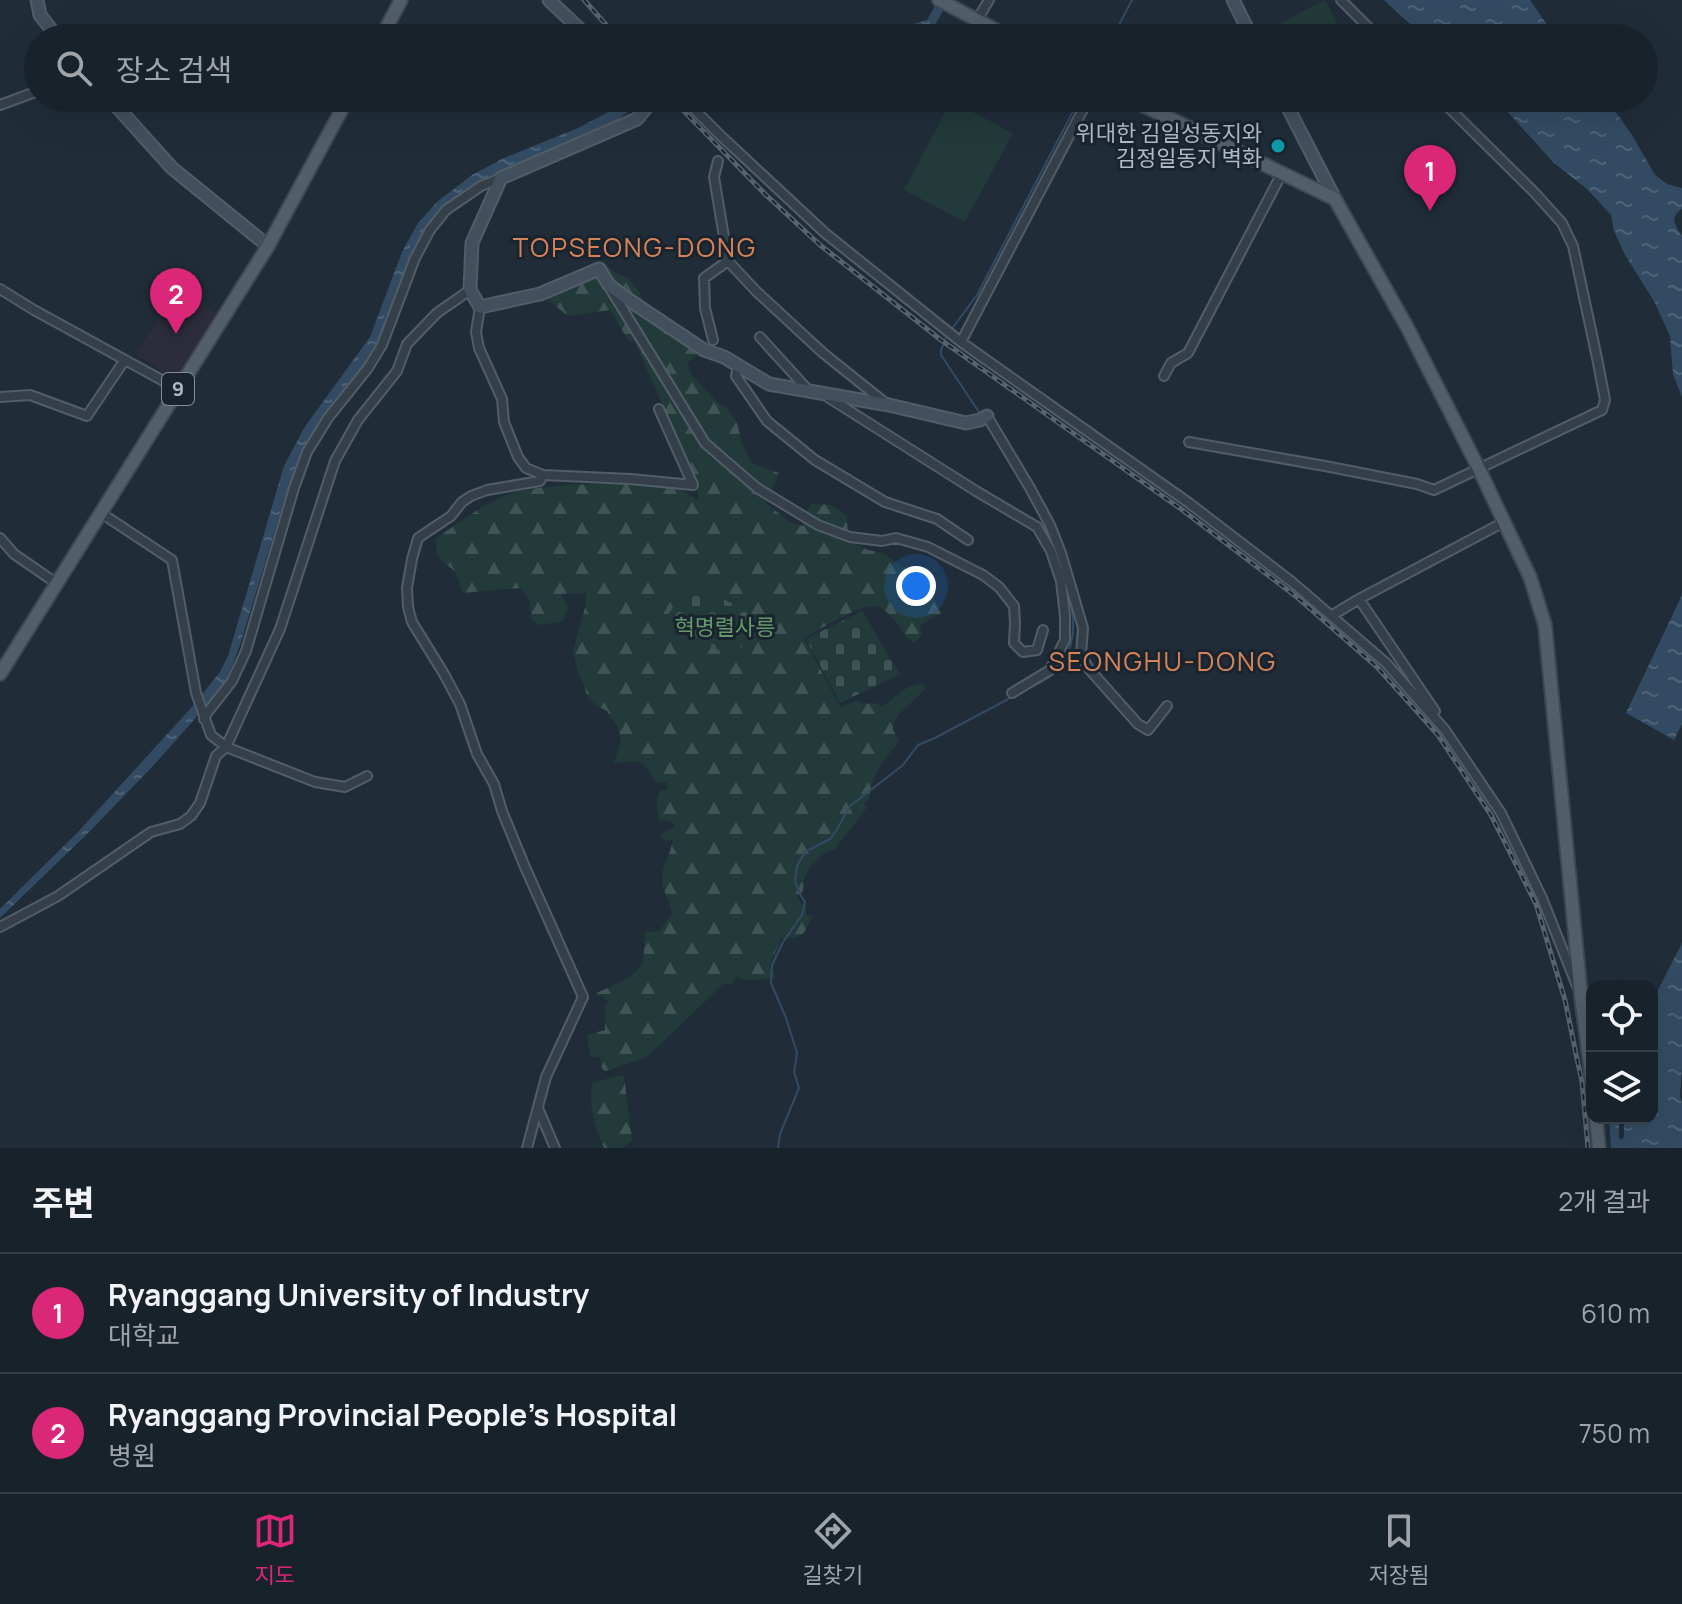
<!DOCTYPE html>
<html lang="ko">
<head>
<meta charset="utf-8">
<style>
  :root { --surface:#18222b; --page:#252f37; --text:#f1f3f6; --muted:#9fa4a9; --line:#363f47; --accent:#db2777 }
  body { margin:0; font-family:Manrope,"Noto Sans KR",sans-serif; background:var(--page); color:var(--text) }
  .controls { position:absolute; right:24px; bottom:24px; display:grid; overflow:hidden; border-radius:16px; box-shadow:0 8px 32px #0002 }
  .controls button { width:72px; height:72px; display:grid; place-items:center; padding:0; border:0; border-bottom:2px solid var(--line); background:var(--surface); color:var(--text); font:40px sans-serif }
  .you { position:absolute; left:916px; top:586px; width:28px; height:28px; margin:-20px; border:6px solid #fff; border-radius:50%; background:#1a73e8; box-shadow:0 0 0 12px #1a73e833 }
  .badge { display:grid; place-items:center; width:52px; height:52px; border-radius:50%; background:var(--accent); color:#fff; font-size:26px; font-weight:700 }
  .pin { position:absolute; translate:-50% -66px; filter:drop-shadow(0 2px 4px #0008) }
  .pin::after { content:''; position:absolute; top:42px; width:28px; height:24px; background:inherit; clip-path:polygon(0 0,100% 0,50% 100%) }
  .list { margin:0; padding:0; list-style:none }
  h2 { display:flex; justify-content:space-between; align-items:center; height:104px; margin:0; padding:0 32px; font-size:34px }
  h2 small { font-size:26px; font-weight:400; color:var(--muted) }
  .list li { display:grid; grid-template-columns:52px 1fr auto; gap:24px; align-items:center; box-sizing:border-box; height:120px; padding:0 32px; border-top:2px solid var(--line) }
  .list b { display:block; font-size:30px; white-space:nowrap }
  .list p { margin:0; font-size:26px; white-space:nowrap; color:var(--muted) }
  .list em { font-size:26px; font-style:normal; color:var(--muted) }
  .icon { flex:none; width:44px; height:44px; fill:none; stroke:currentColor; stroke-width:2; stroke-linecap:round; stroke-linejoin:round }
  .map { position:relative; flex:none; width:1682px; height:1148px; overflow:hidden }
  .search { position:absolute; background:var(--surface); box-shadow:0 8px 32px #0002; left:24px; right:24px; top:24px; height:88px; display:flex; align-items:center; gap:20px; box-sizing:border-box; padding:0 28px; border-radius:44px; color:var(--muted); font-size:30px }
  .sheet { height:344px; background:var(--surface) }
  nav { display:flex; justify-content:space-around; align-items:center; box-sizing:border-box; height:112px; border-top:2px solid var(--line); background:var(--surface); font-size:22px; color:var(--muted) }
  nav a { display:grid; justify-items:center; gap:4px }
  nav .on { color:var(--accent) }
  .map>svg:first-child { display:block }
  .medical { fill:#2c2c3b }
  .forest { fill:url(#forest-firs) }
  .cemetery { fill:url(#cemetery-stones) }
  .pitch { fill:#223a3a }
  .water { fill:url(#water-ripples) }
  .lines { fill:none; stroke-linecap:round; stroke-linejoin:round }
  .stream { stroke:#334b62; stroke-width:2 }
  .street-casing { stroke:#515d67; stroke-width:12 }
  .secondary-casing { stroke:#515d67; stroke-width:15 }
  .primary-casing { stroke:#3d4853; stroke-width:16 }
  .street { stroke:#343f4a; stroke-width:8 }
  .secondary { stroke:#424f5d; stroke-width:11 }
  .primary { stroke:#525e6a; stroke-width:12 }
  .rail-casing { stroke:#566471; stroke-width:5 }
  .rail { stroke:#19242e; stroke-width:2; stroke-dasharray:6; stroke-linecap:butt }
  .culture-dot { fill:#0f9aa8; stroke:#19242e; stroke-width:3 }
  .labels { text-anchor:middle; stroke-width:6; stroke-linejoin:round; paint-order:stroke }
  .shield { fill:#19242e; stroke:#818d98; stroke-width:2 }
  .shield-label { font-size:20px; font-weight:bold; fill:#aebac6 }
  .poi-label { font-size:22px; fill:#aebac6; stroke:#19242e; text-anchor:end }
  .park-label { font-size:22px; fill:#65986b; stroke:#19242e }
  .quarter-label { font-size:26px; letter-spacing:2px; fill:#d78359; stroke:#19242e }
</style>
</head>
<body>
<div class="map">
<svg width="1682" height="1148" viewBox="0 0 1682 1148">
  <defs>
    <pattern id="forest-firs" width="22" height="20" patternUnits="userSpaceOnUse" patternTransform="scale(2)"><rect width="22" height="20" fill="#223a3a"/><path d="M5 1l3.5 6h-7zM16 11l3.5 6h-7z" fill="#405455"/></pattern>
    <pattern id="cemetery-stones" width="16" height="16" patternUnits="userSpaceOnUse" patternTransform="scale(2)"><rect width="16" height="16" fill="#223a3a"/><path d="M2 7V4a2 2 0 0 1 4 0v3zM10 15v-3a2 2 0 0 1 4 0v3z" fill="#405455"/></pattern>
    <pattern id="water-ripples" width="26" height="14" patternUnits="userSpaceOnUse" patternTransform="scale(2)"><rect width="26" height="14" fill="#334b62"/><path d="M2 4q2-2 4 0t4 0M15 11q2-2 4 0t4 0" fill="none" stroke="#4e6377"/></pattern>
  </defs>
  <rect width="100%" height="100%" fill="#202d39"/>
  <path class="medical" d="M177,288L217,313L175,379L136,355Z"/>
  <path class="forest" d="M602,261L614,272L628,278L640,293L650,322L681,329L692,334L696,356L687,363L691,374L718,403L728,408L737,423L742,443L752,463L779,473L767,504L791,523L803,526L810,504L832,505L847,516L848,541L868,550L880,552L923,579L942,613L920,625L922,635L915,643C904,638 902,628 894,620C890,616 885,609 880,607C864,600 820,630 804,638L840,707L858,700L863,704L875,703L883,706C899,696 903,685 923,684L925,689C917,700 892,714 893,730C894,731 899,740 899,741C883,762 872,772 869,800L864,804L867,807L835,849L824,853L809,868L804,879L803,891L798,896L801,905H807L806,914L808,916L813,915C801,937 807,937 781,939L769,966L774,972L775,978C756,978 757,984 736,977L731,985L724,983L647,1057L606,1071L602,1069L600,1057L590,1056L587,1035L605,1030V1008L608,1001L602,996H597L596,993C609,988 635,977 641,965C645,955 644,943 645,932L660,931L672,913C671,903 663,893 662,882C661,863 672,854 673,838L666,841L661,837L665,831L674,828V824L668,820L660,821C657,810 655,801 660,791L668,789L666,782H656C644,758 639,761 614,763L621,741L618,728L607,711L597,706L587,696L584,684L578,673L573,651L586,604V593L561,594L568,608L563,621L540,625L532,620L529,599L520,588L462,593L456,572L438,558L435,539C459,523 482,504 509,494C538,483 655,479 683,491C688,493 693,498 698,501V487L635,342L628,340L610,310L568,316L547,299L540,286Z
    M624,1075L632,1140L623,1148H604C595,1127 588,1106 592,1083C604,1081 612,1076 624,1075Z"/>
  <path class="cemetery" d="M689,580L758,618L734,659L666,619Z
    M862,611L900,674L840,703L806,639Z"/>
  <path class="pitch" d="M1325,0L1342,33L1333,38H1276L1271,28Z
    M951,101L1013,133L965,222L904,190Z"/>
  <path class="water" d="M938,0H949L935,25L892,38H866L927,20Z
    M1384,0H1530L1556,38H1433C1413,29 1400,15 1384,0Z
    M628,98H643L632,109L609,126L483,179L442,207L425,229L411,256L379,343L365,366L318,423L305,446L286,494L240,645L224,686L153,766L88,833L0,918V909L77,833L191,708L220,672L228,656L284,466L304,428L370,337L402,252L418,223L438,201L472,175L502,159L578,128L614,109Z
    M1495,98H1606L1632,135L1655,175L1667,184L1682,188V209C1669,217 1675,226 1682,236V397L1673,374L1670,336L1655,303L1624,253L1614,231L1611,215L1587,189L1554,163Z
    M1682,595V724L1674,740L1626,713Z
    M1682,943V1067L1680,1096L1682,1103V1148H1611L1609,1118H1619V1138L1622,1140L1624,1136V1118H1652V1002Z"/>
  <g class="lines">
    <path class="stream" d="M1112,38L1132,0
      M951,330L977,295L1080,98
      M947,335L941,350V355L981,415
      M986,424L998,442
      M1039,513L1057,555
      M1021,692C1032,686 1046,681 1054,673C1076,651 1076,624 1069,596
      M778,1148L780,1134L799,1088L794,1072L797,1053L786,1018L771,983L772,965L783,942L802,915L805,902L800,894L795,881L797,866L805,852L830,839L836,831L850,806L903,765L918,745L935,738L1012,697"/>
    <g class="street-casing">
      <path id="street" d="M1341,0L1379,38
        M977,20L989,0
        M683,98L721,136L825,233L961,342
        M1089,98L961,342L1189,503L1292,582L1386,663L1445,730L1501,813L1542,898L1577,986
        M0,105L38,91
        M718,161L714,177L728,261L756,291L823,353L888,405
        M0,289L34,310L178,389
        M611,290L705,443L757,488L818,525L850,537L882,541L896,538L928,547L983,575L999,587L1014,606L1015,623L1014,643L1023,652L1037,650L1043,630
        M480,307L476,332L479,348L502,399L504,422L518,457L526,468L543,475L630,479L693,485L659,409
        M760,337L809,391
        M713,340L705,308L704,278L728,261
        M738,366L736,376L767,421L815,460L885,502L937,519L968,540
        M1164,376L1171,363L1188,353L1282,173
        M826,396L976,491L1037,527L1051,551L1061,581L1065,616V640L1050,670L1012,693
        M0,397L30,395L87,416L124,361
        M987,416L1030,488L1050,525L1061,553L1083,628L1081,655L1089,669L1138,724L1148,730L1167,706
        M1189,442L1325,466L1417,484L1434,490L1602,410L1605,400L1597,358L1573,246L1562,223L1534,192L1439,98
        M101,513L172,560L196,693L211,735L226,747L315,782L345,787L367,776
        M0,538L14,554L56,583
        M1359,599L1435,711
        M1331,616L1359,599L1504,522
        M204,719L207,713L232,681L246,651L294,488L307,452L328,418L368,368L382,345L415,258L430,230L446,210L481,186L501,178
        M0,927L58,896L151,832L180,824L191,816L200,803L216,756L226,747L280,629L335,461L358,420L397,371L407,344L437,313L470,290
        M538,1108L555,1148
        M527,1148L546,1077L583,997L525,867L502,811L494,784L477,754L460,704L444,674L412,622L408,607L407,588L412,559L418,538L451,516L462,502L471,496L487,490L540,481L543,475"/>
    </g>
    <g class="secondary-casing">
      <path id="secondary" d="M37,0L40,15L58,38
        M549,0L589,38
        M1233,0L1252,38
        M109,98L172,168L268,246
        M650,98L651,102L637,119L501,178L472,243L470,290L480,307L540,294L599,269L609,285L626,298L704,350L724,357L769,384L889,405L966,423L980,420L987,416
        M1283,98L1335,199"/>
    </g>
    <g class="primary-casing">
      <path id="primary" d="M939,0L1011,38
        M381,38L401,0
        M1128,98L1335,199L1407,327L1479,469L1530,577L1545,625L1581,996L1592,1081
        M0,674L268,246L348,98
        M1596,1118L1599,1148"/>
    </g>
    <use href="#street" class="street"/>
    <use href="#secondary" class="secondary"/>
    <use href="#primary" class="primary"/>
    <g class="rail-casing">
      <path id="rail" d="M584,0L618,38
        M671,98L765,194L820,245L941,340L1181,509L1298,598L1377,667L1438,735L1491,815L1536,904L1565,1000L1576,1054L1582,1082L1588,1148"/>
    </g>
    <use href="#rail" class="rail"/>
  </g>
  <circle class="culture-dot" cx="1278" cy="146" r="8"/>
  <g class="labels">
    <rect class="shield" x="162" y="373" width="32" height="32" rx="6"/>
    <g class="shield-label">
      <text x="178" y="396">9</text>
    </g>
    <g class="poi-label">
      <text x="1262" y="141">위대한 김일성동지와<tspan x="1262" dy="25">김정일동지 벽화</tspan></text>
    </g>
    <g class="park-label">
      <text x="725" y="635">혁명렬사릉</text>
    </g>
    <g class="quarter-label">
      <text x="635" y="257">TOPSEONG-DONG</text>
      <text x="1163" y="671">SEONGHU-DONG</text>
    </g>
  </g>
</svg>
<div class="controls">
<button><svg class="icon" aria-label="locate" viewBox="0 0 24 24"><circle cx="12" cy="12" r="6"/><path d="M12 2v4M12 18v4M2 12h4M18 12h4"/></svg></button>
<button><svg class="icon" aria-label="layers" viewBox="0 0 24 24"><path d="M12 4l9 5-9 5-9-5zM3 14l9 5 9-5"/></svg></button>
</div>
<div class="you"></div>
<div class="pin badge" style="left:1430px;top:211px">1</div>
<div class="pin badge" style="left:176px;top:334px">2</div>
<div class="search"><svg class="icon" aria-label="search" viewBox="0 0 24 24"><circle cx="10" cy="10" r="6"/><path d="M15 15l6 6"/></svg>장소 검색</div>
</div>
<section class="sheet">
<h2>주변<small>2개 결과</small></h2>
<ul class="list">
<li><span class="badge">1</span><div><b>Ryanggang University of Industry</b><p>대학교</p></div><em>610 m</em></li>
<li><span class="badge">2</span><div><b>Ryanggang Provincial People's Hospital</b><p>병원</p></div><em>750 m</em></li>
</ul>
</section>
<nav>
<a class="on"><svg class="icon" aria-label="map" viewBox="0 0 24 24"><path d="M3 6l6-2 6 2 6-2v14l-6 2-6-2-6 2zM9 4v14M15 6v14"/></svg>지도</a>
<a><svg class="icon" aria-label="directions" viewBox="0 0 24 24"><path d="M12 3l9 9-9 9-9-9zM9 14v-3h6M13 9l2 2-2 2"/></svg>길찾기</a>
<a><svg class="icon" aria-label="saved" viewBox="0 0 24 24"><path d="M7 4h10v16l-5-4-5 4z"/></svg>저장됨</a>
</nav>
</body>
</html>
